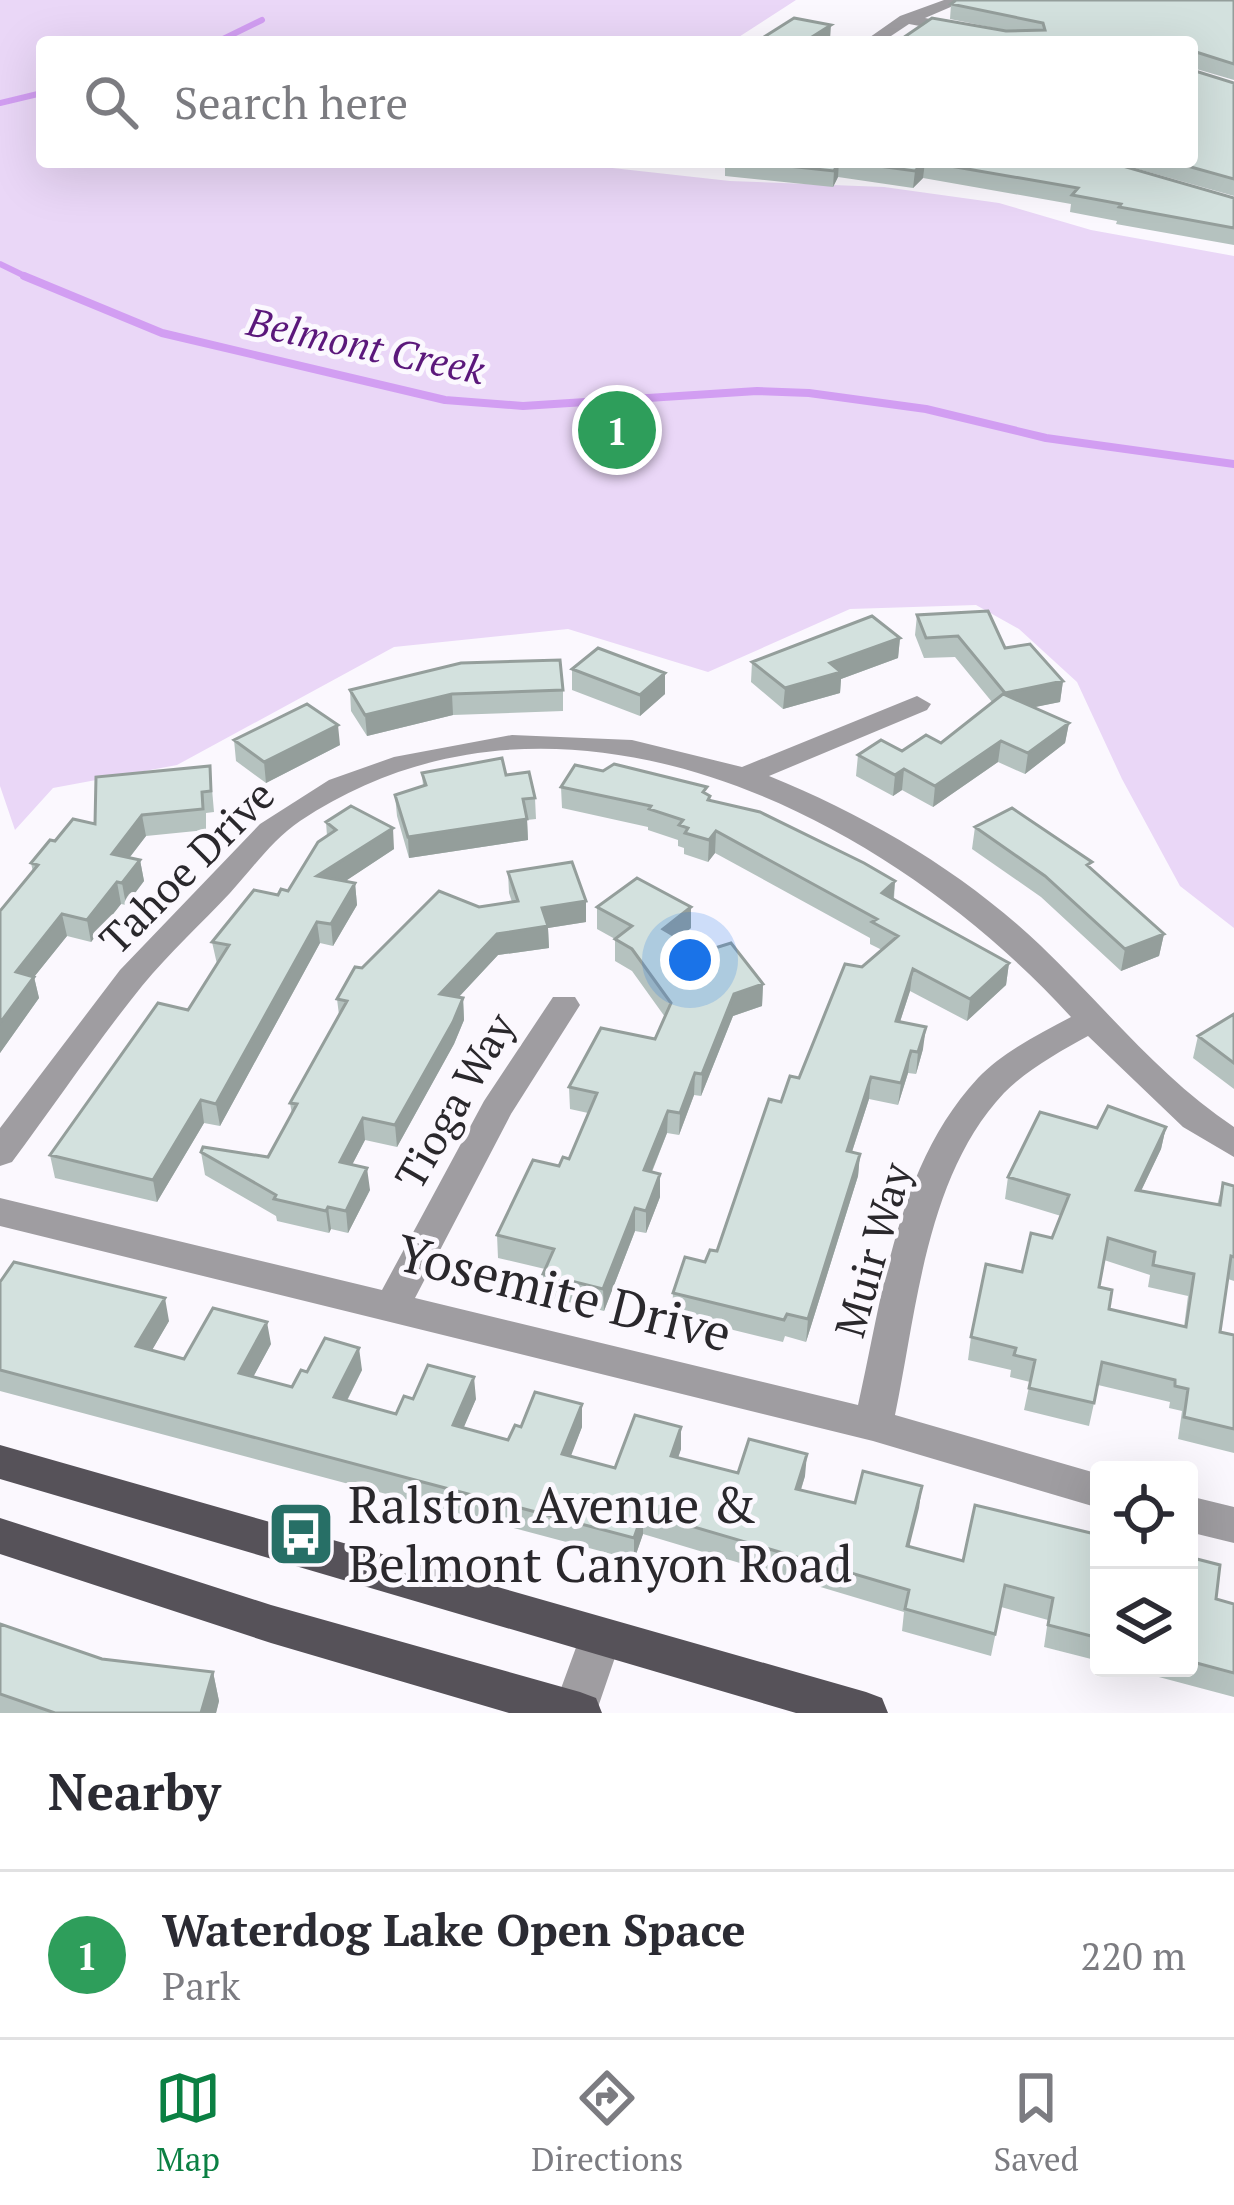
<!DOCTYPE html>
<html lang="en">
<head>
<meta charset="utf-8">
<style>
  :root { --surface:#fff; --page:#f7f7f7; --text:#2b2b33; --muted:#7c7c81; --line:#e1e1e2; --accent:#0b8043 }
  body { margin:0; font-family:"PT Serif",serif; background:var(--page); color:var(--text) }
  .controls { position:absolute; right:36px; bottom:36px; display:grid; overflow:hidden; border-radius:12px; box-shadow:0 12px 48px #0002 }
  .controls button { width:108px; height:108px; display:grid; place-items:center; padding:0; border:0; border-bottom:3px solid var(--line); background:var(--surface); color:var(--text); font:60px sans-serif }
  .you { position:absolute; left:690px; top:960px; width:42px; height:42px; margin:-30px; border:9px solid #fff; border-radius:50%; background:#1a73e8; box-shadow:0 0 0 18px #1a73e833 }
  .badge { display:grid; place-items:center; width:78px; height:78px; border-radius:50%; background:var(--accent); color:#fff; font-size:39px; font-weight:700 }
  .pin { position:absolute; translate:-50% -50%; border:6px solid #fff; box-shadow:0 3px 12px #0006 }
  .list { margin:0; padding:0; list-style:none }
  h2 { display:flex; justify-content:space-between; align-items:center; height:156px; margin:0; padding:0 48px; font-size:51px }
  h2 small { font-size:39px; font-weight:400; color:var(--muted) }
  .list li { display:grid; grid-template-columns:78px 1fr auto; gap:36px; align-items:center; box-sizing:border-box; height:168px; padding:0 48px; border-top:3px solid var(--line) }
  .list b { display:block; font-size:45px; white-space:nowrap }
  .list p { margin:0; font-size:39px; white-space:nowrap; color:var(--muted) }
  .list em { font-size:39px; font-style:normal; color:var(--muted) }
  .icon { flex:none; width:66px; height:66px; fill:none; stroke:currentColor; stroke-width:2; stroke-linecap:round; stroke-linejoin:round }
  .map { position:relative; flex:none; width:1234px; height:1713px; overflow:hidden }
  .search { position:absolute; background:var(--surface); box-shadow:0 12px 48px #0002; left:36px; right:36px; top:36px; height:132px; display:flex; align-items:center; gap:30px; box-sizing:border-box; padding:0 42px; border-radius:12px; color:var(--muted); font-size:45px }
  .sheet { height:324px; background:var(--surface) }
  nav { display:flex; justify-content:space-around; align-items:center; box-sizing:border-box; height:168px; border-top:3px solid var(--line); background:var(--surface); font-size:33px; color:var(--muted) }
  nav a { display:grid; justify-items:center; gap:6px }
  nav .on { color:var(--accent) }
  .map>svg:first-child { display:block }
  .green { fill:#ead7f7 }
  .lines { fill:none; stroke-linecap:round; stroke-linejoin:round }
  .stream-far1 { stroke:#d29ef2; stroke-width:6 }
  .stream { stroke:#d29ef2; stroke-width:8 }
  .minor { fill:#9f9da1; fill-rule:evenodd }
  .major { fill:#565259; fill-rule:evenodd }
  .wall { fill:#b5c2bf; fill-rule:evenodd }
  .shaded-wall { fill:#949e9b }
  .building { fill:#d3e1de; stroke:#949e9b; stroke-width:3; fill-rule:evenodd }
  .labels { text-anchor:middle; stroke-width:10; stroke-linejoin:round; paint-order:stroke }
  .far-water-label { font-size:39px; font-style:italic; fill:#5b187b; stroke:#fbf8fe }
  .street-label { font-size:42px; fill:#2a282c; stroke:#fbf8fe }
  .near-street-label { font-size:51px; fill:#2a282c; stroke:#fbf8fe }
  .near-poi-label { font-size:51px; fill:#2a282c; stroke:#fbf8fe; text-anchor:start }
</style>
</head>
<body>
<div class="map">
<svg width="1234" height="1713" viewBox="0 0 1234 1713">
  <rect width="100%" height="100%" fill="#fbf8fe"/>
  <path class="green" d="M0,0H796L731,42H42V162H558L730,181L884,187L999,203L1091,230L1234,256V928L1180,886L1122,779L1077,682L1019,629L976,605L850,609L708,672L568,629L394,647L177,765L53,788L15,830L0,786Z"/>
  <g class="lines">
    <path class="stream-far1" d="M217,42L262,20
      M0,103L42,93
      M0,264L31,279"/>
    <path class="stream" d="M24,276L162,333L445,400L523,406L757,391L809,393L926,409L1046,438L1234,464"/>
    <path class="minor" d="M944,0H967L925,18L1040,42H1005L909,24L882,42H863L900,16Z
      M917,696L931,704L927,710L769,776C868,816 963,872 1040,945C1105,1007 1159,1077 1234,1127V1157L1183,1127L1088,1036C1059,1052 1028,1069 1004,1093C926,1176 917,1309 895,1415L1099,1474V1508L873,1441L0,1226V1198L382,1290L484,1101L553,997H575L580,1005L511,1114L415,1298L858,1405C883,1294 897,1165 978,1078C1004,1051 1039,1034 1071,1017C886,814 560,648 300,821C272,840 252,869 230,893C201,924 169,953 142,986C96,1043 56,1103 12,1162L0,1166V1128L120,970L260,824L329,780L394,757L512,735L632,740L742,767Z
      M1189,1496L1234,1507V1543L1189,1532Z
      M600,1617L615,1623L622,1637L596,1713H552L585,1623Z"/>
    <path class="major" d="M0,1445L866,1692L882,1698L888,1713H796L0,1479Z
      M0,1518L271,1605L580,1692L596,1698L602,1713H509L271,1643L0,1554Z"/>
  </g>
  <path class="wall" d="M1234,0V80L1193,68L950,19L951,4Z
    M1234,83V196L1113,162H1192Z
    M725,162H1109L1234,198V245L1116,224L1117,221L1070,212L1071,204L923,178L913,188L838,177L833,187L725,176Z
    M917,615L1005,648L1063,681L1060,702L1034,707L1069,723L1065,743L1025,774L998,762L933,807L902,790L893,796L856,776L858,755L902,751L941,743L992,702L955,657L924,658L915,635Z
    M900,638L898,658L841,679L840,693L783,709L751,682L752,662Z
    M572,669L665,694L640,716L572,690Z
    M350,690H563V711L453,715L367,736L351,711Z
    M234,740L340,745L266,783L236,761Z
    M210,766L214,812L206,813V830L146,836L130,857L140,860L144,881L126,905L121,904L91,942L67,936L34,977L39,998L0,1053V911L33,872L31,863L55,841L95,824Z
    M603,771L706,794L710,796V800L895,881L894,899L1009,963L1006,985L967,1021L910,991L900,1022L923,1049L916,1074L908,1073L898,1105L869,1099L852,1152L860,1154L858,1176L806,1342L785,1336L783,1342L672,1315L673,1293L717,1251L781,1102L799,1078L862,967L882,950L870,944V938L715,853L708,862L684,854V848L678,846V840L648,830V827L562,808L561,787Z
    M422,773L506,775L535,798L536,819L527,820L528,840L409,858L397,816L395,795L423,786Z
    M326,822L394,849L345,881L355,883L357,905L333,946L320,943L220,1126L204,1123L157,1202L55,1178L50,1155L188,1010L217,964L212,942L278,895L288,891L327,836Z
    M975,827L1164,934L1159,956L1121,971L1041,897L972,849Z
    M508,872L586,901V922L548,928L549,948L498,955L458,998H463L464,1020L454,1044L397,1147L365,1140L352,1165L370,1190L348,1233L331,1229L329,1233L277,1221L276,1216L205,1175L201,1152L268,1157L292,1114L290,1103L339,1015L337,999L362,968L479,907L512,902L509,893Z
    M597,907H691V928L679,938L763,984L762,1006L733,1016L701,1096L694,1095L679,1135L667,1133L652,1172L660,1174V1197L646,1233L635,1231L604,1311L544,1296L543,1274L545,1269L498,1258L497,1235L559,1166L569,1159L588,1113L570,1109L569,1087L655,1039L665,1017L632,971L615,961V939L597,929Z
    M1234,1014V1089L1193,1058L1198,1036Z
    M1166,1127L1161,1149L1141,1191L1217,1205L1223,1183L1234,1186V1281L1228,1279L1220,1332L1234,1335V1453L1178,1439L1182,1411L1169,1408L1170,1402L1098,1385L1089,1426L1024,1410L1030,1382L1010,1377L1011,1370L968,1360L971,1337L1052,1238L1061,1216L1005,1199L1008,1177L1097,1128ZM1104,1260L1150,1275L1148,1287L1188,1296L1184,1327L1109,1309L1099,1287Z
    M0,1282L169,1321L152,1350L184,1359L271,1344L253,1377L292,1387L307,1372L362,1370L347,1401L396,1414L413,1399H476L463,1428L508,1440L521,1427L582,1404V1427L570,1456L615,1468L681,1427V1449L678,1458L738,1473L805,1476L801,1490L855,1503L922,1486L909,1547L963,1561L1099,1571V1661L1044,1647L1048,1620L1001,1607L991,1656L902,1631L904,1612L643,1534L634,1560L0,1391Z
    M1189,1557L1216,1599L1234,1604V1697L1125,1668H1189Z
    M0,1624L102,1659L213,1672L219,1701L216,1713H0Z"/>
  <path class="shaded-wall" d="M831,25L830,40L827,42H804Z
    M839,162L838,177L833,187L834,171Z
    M925,162L923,178L913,188L915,171Z
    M900,638L898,658L841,679L840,693L783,709L785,688L830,663Z
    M665,673V694L640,716V695Z
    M1063,681L1060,702L1002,714L1005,693Z
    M452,694L453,715L367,736L365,715Z
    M1069,723L1065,743L1025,774L1028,753Z
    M338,725L340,745L266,783L264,762Z
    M1001,741L998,762L933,807L935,786Z
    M904,769L902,790L893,796L895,775Z
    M142,815L146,836L116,875L112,854Z
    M527,819L528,840L409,858L408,837Z
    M393,828L394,849L320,898L317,876Z
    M716,831L715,853L708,862L709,840Z
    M140,860L144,881L126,905L122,883Z
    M895,881L893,903L882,893Z
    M117,882L121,904L91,942L87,920Z
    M355,883L357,905L333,946L331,924Z
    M586,901V922L548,928L549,948L498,955L441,1016L440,994L497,934L542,908Z
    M691,907V928L663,950V929Z
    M62,914L67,936L34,977L39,998L0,1053V1023L16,972Z
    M317,922L320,943L220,1126L216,1104Z
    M1164,934L1159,956L1121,971L1125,949Z
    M1009,963L1006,985L967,1021L970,999Z
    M913,969L910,991L893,1043L896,1021Z
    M763,984L762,1006L733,1016L701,1096L702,1074L734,994Z
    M463,998L464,1020L454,1044L397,1147L395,1125Z
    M926,1027L923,1049L916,1074L918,1052Z
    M911,1051L908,1073L898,1105L901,1083Z
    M695,1073L694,1095L679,1135L680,1113Z
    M871,1077L869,1099L845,1173L847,1151Z
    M201,1100L204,1123L157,1202L153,1180Z
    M668,1111L667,1133L643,1193L644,1170Z
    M363,1118L365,1140L342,1184L340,1162Z
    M1166,1127L1161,1149L1131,1212L1136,1190Z
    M860,1154L858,1176L806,1342L808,1319Z
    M367,1168L370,1190L348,1233L346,1211Z
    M660,1174V1197L646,1233V1211Z
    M328,1207L331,1229L329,1233L326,1211Z
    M635,1208V1231L604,1311L603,1289Z
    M165,1298L169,1321L141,1369L136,1346Z
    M267,1322L271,1344L243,1396L239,1373Z
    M359,1348L362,1370L337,1420L334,1397Z
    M474,1377L476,1399L455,1448L453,1425Z
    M582,1404V1427L563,1477L562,1454Z
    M681,1427V1449L671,1478V1456Z
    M807,1454L805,1476L794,1511L796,1489Z
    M922,1486L919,1508L904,1568L907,1546Z
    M643,1512V1534L634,1560V1538Z
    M213,1672L219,1701L216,1713H201Z"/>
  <path class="building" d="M956,0H1234V64L1196,52L1192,55V42H897L932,18L1006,31L1045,30L1043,23L951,4Z
    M794,18L831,25L804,42H756Z
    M1192,70L1234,83V179L1173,162H1192Z
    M750,162H839L834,171Z
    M849,162H924L915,171Z
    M927,162H1109L1234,198V228L1119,207L1121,204L1072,195L1078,188Z
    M988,611L1005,648L1030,644L1063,681L1005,693L958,636L926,638L917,615Z
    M872,616L900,638L830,663L841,672L785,688L752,662Z
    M598,648L665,673L640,695L572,669Z
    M560,660L563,690L452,694L365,715L350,690L461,663Z
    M1003,694L1069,723L1028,753L1001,741L935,786L904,769L895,775L858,755L881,740L902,751L926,735L941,743Z
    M307,704L338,725L264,762L234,740Z
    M502,758L506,775L529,772L535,798L523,799L527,819L408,837L395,795L426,785L422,773Z
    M614,764L707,787L703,792L710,796L708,800L760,812L864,863L895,881L882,893L1009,963L970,999L913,969L896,1021L926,1027L918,1052L911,1051L901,1083L871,1077L847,1151L860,1154L808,1319L787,1314L784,1320L673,1293L685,1257L705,1262L710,1250L717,1251L769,1099L781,1102L790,1076L799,1078L845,964L862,967L898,936L872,922L877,919L716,831L709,840L685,833L688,828L679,825L683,820L649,809L651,806L561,787L575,765L603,771Z
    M210,766L211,791L202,792L203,809L142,815L112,854L140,860L122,883L117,882L87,920L62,914L16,972L34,977L0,1023V911L38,865L31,863L50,840L55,841L73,819L95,824L96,777Z
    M351,806L393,828L317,876L355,883L331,924L317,922L216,1104L201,1100L153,1180L50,1155L158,1003L188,1010L229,945L212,942L254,890L278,895L281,889L288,891L318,842L336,830L326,822Z
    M1012,808L1092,862L1087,865L1164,934L1125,949L1045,876L975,827Z
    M572,862L586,901L542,908L548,926L497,934L440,994L463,998L453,1022L395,1125L363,1118L340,1162L367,1168L346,1211L328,1207L326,1211L274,1199L276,1195L201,1152L203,1147L268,1157L297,1104L290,1103L347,1001L337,999L355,967L362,968L439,891L479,907L518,901L508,872Z
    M637,878L691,907L663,929L702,952L731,943L763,984L734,994L702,1074L695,1073L680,1113L668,1111L644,1170L660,1174L646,1211L635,1208L603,1289L543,1274L554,1249L497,1235L533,1160L559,1166L563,1157L569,1159L597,1093L569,1087L601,1028L655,1039L671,1003L632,949L615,939L632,926L597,907Z
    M1234,1014V1063L1198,1036Z
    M1108,1106L1166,1127L1136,1190L1220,1205L1223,1183L1234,1186V1257L1231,1256L1220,1332L1234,1335V1429L1184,1417L1188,1389L1175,1386V1380L1102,1362L1094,1403L1029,1388L1035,1360L1014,1355L1016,1348L971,1337L986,1264L1022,1272L1031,1233L1052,1238L1069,1195L1008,1177L1040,1112L1097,1128ZM1108,1238L1155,1252L1153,1265L1194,1274L1186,1327L1109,1309L1112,1290L1099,1287Z
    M14,1262L165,1298L136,1346L184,1359L213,1308L267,1322L239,1373L292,1387L301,1370L307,1372L325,1338L359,1348L334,1397L396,1414L404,1396L413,1399L428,1365L474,1377L453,1425L508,1440L515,1425L521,1427L535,1392L582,1404L562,1454L615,1468L635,1415L681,1427L671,1456L738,1473L749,1439L807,1454L796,1489L855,1503L863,1471L922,1486L907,1546L963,1561L975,1505L1099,1535L1094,1570L1099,1571V1638L1048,1625L1053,1598L1005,1585L995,1634L905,1609L909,1590L643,1512L634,1538L0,1370V1282Z
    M1189,1557L1220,1565L1216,1599L1234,1604V1673L1189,1661Z
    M0,1624L102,1659L213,1672L201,1713H55L0,1694Z"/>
  <defs>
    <g id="bus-square" transform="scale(3.45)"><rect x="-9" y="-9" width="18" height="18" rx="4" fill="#276f66" stroke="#fbf8fe"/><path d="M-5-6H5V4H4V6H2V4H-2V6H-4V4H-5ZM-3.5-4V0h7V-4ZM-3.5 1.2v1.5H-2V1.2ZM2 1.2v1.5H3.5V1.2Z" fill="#fff"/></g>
  </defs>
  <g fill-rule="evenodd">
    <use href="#bus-square" x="301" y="1534"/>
  </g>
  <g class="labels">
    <g class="far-water-label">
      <text transform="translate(366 346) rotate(12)" y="14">Belmont Creek</text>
    </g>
    <g class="street-label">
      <text transform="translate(187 867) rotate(-45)" y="15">Tahoe Drive</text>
      <text transform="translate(455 1101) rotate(-60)" y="15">Tioga Way</text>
      <text transform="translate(873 1250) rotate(-74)" y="15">Muir Way</text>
    </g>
    <g class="near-street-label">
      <text transform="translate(564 1293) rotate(14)" y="18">Yosemite Drive</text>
    </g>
    <g class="near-poi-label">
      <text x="348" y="1523">Ralston Avenue &amp;<tspan x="348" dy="59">Belmont Canyon Road</tspan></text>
    </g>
  </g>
</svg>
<div class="controls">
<button><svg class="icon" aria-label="locate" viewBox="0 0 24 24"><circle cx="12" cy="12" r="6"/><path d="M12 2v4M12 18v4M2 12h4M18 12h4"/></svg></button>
<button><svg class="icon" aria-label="layers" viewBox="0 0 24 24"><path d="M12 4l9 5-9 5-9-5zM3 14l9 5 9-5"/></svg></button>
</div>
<div class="you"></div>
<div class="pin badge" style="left:617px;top:430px;background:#2e9e5b">1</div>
<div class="search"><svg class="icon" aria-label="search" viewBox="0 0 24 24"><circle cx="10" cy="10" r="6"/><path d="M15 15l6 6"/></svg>Search here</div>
</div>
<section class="sheet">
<h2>Nearby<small></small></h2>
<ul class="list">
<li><span class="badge" style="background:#2e9e5b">1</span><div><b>Waterdog Lake Open Space</b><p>Park</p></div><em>220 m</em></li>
</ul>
</section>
<nav>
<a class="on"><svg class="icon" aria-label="map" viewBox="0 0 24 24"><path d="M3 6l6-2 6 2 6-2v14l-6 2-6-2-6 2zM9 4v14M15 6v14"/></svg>Map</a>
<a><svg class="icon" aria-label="directions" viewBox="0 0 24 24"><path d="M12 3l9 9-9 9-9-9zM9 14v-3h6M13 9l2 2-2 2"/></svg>Directions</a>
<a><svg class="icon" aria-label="saved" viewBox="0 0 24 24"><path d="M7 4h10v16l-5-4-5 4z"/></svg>Saved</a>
</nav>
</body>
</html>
